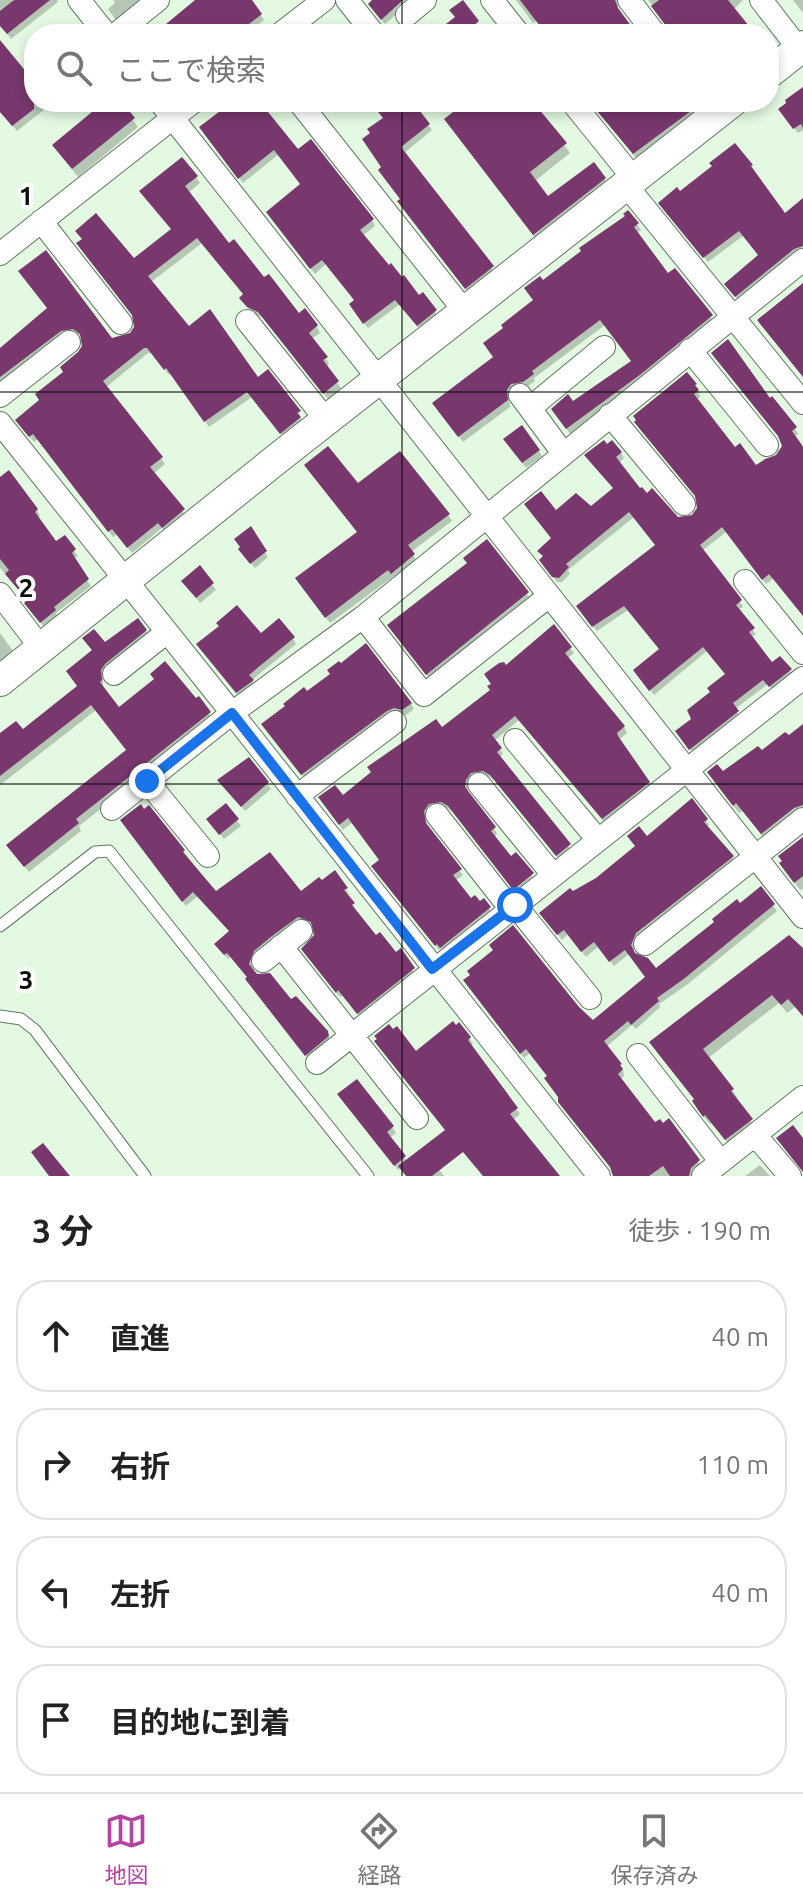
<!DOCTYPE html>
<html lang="ja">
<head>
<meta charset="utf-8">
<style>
  :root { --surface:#fff; --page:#f6f6f6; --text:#222; --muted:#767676; --line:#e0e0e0; --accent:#b344a1 }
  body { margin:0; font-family:Ubuntu,"Noto Sans JP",sans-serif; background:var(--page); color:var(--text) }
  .stop { position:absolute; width:24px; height:24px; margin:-18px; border:6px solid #1a73e8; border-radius:50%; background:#fff }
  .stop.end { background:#1a73e8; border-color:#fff; box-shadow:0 2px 8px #0008 }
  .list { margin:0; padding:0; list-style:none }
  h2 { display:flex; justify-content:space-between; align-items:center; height:104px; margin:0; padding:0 32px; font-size:34px }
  h2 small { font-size:26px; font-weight:400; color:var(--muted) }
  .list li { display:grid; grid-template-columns:52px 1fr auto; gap:24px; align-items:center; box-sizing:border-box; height:112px; margin:0 16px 16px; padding:0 16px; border:2px solid var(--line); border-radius:32px }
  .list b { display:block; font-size:30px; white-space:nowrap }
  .list em { font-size:26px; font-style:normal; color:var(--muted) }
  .icon { flex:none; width:44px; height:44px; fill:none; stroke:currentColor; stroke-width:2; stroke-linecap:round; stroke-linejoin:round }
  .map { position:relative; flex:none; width:803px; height:1176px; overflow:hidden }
  .search { position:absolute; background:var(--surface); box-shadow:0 4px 12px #0003; left:24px; right:24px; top:24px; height:88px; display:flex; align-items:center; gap:20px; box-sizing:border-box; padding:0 28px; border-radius:32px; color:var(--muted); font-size:30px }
  .sheet { height:616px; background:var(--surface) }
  nav { display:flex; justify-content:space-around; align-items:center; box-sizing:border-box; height:112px; border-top:2px solid var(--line); background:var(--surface); font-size:22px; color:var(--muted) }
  nav a { display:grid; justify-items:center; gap:4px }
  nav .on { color:var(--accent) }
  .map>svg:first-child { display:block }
  .shadow { fill:#0003 }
  .building { fill:#78386d }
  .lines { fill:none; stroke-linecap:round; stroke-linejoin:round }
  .lane-casing { stroke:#627662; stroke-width:13 }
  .street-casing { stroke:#627662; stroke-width:24 }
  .secondary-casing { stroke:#627662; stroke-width:32 }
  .lane { stroke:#fff; stroke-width:11 }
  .street { stroke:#fff; stroke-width:22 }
  .secondary { stroke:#fff; stroke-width:30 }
  .route { stroke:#1a73e8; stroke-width:10 }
  .grid { fill:none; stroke:#070f07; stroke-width:2; stroke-opacity:0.55 }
  .grid-label { font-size:26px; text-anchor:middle; font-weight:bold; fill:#070f07; stroke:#fff; stroke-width:8; stroke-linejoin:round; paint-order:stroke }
</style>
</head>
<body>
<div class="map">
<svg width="803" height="1176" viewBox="0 0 803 1176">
  <rect width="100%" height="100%" fill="#e3f9e2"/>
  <path class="shadow" d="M0,0H12L14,3L18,0H57L58,2L11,39L0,25Z
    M113,0H145L118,23L108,9L115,3Z
    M202,0H250L264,20L246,34H146L145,31L154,24L160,32Z
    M375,0H406L396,8L398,13L385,24L373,10Z
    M516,0H621L617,8L635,34H547L537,20L533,23Z
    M648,0H743L733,10L751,34H674Z
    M793,0H803V13Z
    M462,3L483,31L479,34H436L456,18Z
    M346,24L355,34H333Z
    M0,55L28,77L34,72V102H54L17,131L0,111Z
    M803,89V130L798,133L784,115Z
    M107,102H119L138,127L78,177L60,154Z
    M235,102H257L298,152L372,220L375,226L362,236L418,298L422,295L439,317L421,331L400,304L368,328L354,310L356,301L326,264L315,274L272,218L302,185L279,154L243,183L205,133Z
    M328,102H349L336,112Z
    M371,102H410L432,130L404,153L495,273L469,293L402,207V200L384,168V119Z
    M452,102H532L570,153L535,181L548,199L605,179L610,188L539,243L452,128L459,110Z
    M597,102H715L637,159L603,117L602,110Z
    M751,166L784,216L803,201V252L739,301L730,290L760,256L743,236L708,262L664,209L680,194Z
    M196,177L200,183L188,193L229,246L299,315L304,311L317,326L320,333L312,339L326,358L329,364L326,367L341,388L328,399L264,318L252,313L245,304V296L202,243L151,282L189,329L258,380L267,372L299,412L302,425L285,439L252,397L209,427L171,373L169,375L153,354L148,353L105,388L161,458L165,464L153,474L187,517L167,533L162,528L132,553L117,534L113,537L38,439L34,442L22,427L80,354L85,341L80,335L65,336L0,387V350L49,309L111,340L130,336L136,328L133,261L173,230L146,197Z
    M637,224L641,230L636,233L668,275L715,322L644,379L570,434L557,415L633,362L605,325L534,378L535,381L527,387L514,390L509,397L510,407L463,442L438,409L495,358L535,301L542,282Z
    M687,375L698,390L700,397L696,400L735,449L756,468L778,457L785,446L770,401L795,428L798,434L796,436L803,446V615L774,578L766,584L727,531L702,551L742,605L743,607L738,610L756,634L751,638L772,665L790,670L793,676L773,691L768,684L735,709L740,717L694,754L681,737L727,676L707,651L654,695L639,676L661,651L628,610L597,631L582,613L657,546L634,517L568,570L570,574L562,582H557L545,566L544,558L540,551L553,539L556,512L591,509L614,489L590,461L621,453L624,458L619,463L640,491L678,519L693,517L699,509Z
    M509,445L539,451L542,456L526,468Z
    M0,480L37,510L40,516L37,518L56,544L64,538L78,556L73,559L91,586L56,613L57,616L44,627L30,609L29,601L0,568Z
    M357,485L448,515L452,521L411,552L418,562L396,579L394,576L330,623L301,586L359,533Z
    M250,529L268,557L255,568L244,555Z
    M486,541L531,599L431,680L393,631L468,564Z
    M199,568L216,590L200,603L187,586Z
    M146,631L150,637L109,670L103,677V689L118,709L199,699L213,720L79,826L81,831L29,872L13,852L128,751L96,710L0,785V736L23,732L79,687L93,652L84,639L104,645Z
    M0,633L13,651L0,662Z
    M260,636L293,638L296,644L252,680L255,686L240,697L202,650Z
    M570,648L574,653L567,659L624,727L627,733L619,740L651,788L606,824L519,720L494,741L503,754L499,758L572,851L560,860L495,781L488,776L474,778L468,786V793L494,828L497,834L494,837L511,859L516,855L535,880L518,894L453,812L446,807L432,809L426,817L427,829L463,875L455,881L471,901L480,904L484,901L493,914L444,952L441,948L439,950L377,872L381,861L353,822L343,830L324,803L343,797L442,730L492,691L506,668Z
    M332,675L411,704L414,709L406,715L398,713L306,780L267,730L307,694Z
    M803,726V815L767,842L743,811L739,813L714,781L722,773L788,738Z
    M249,760L271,789L245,811L223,786Z
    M226,806L241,826L224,839L212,825Z
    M706,820L709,825L707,827L736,862L639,939L633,952L656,971L761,889L777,911L688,984L659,1004L660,1007L636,1029L632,1025L606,1047L623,1070L624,1076L620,1080L655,1125H663L669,1121L702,1167L694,1176H615L613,1169L560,1098L549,1077L530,1053L524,1058L469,986L578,1008L593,1022L647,978L629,954L614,966L599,946L586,957L568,934L562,940L545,918L572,894L597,879L647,839Z
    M125,826L183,851L216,894H300L346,889L349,894L347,896L356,910L354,911L376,938L416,974L361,1018L343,995L340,997L307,955L316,936L314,926L302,922L256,956L252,970L326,1033L330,1039L310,1060L250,985L248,979L231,957L228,959L220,950L231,933L198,896L186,906Z
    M803,839V889L800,890L781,864Z
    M803,951V1017L795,1007L787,1013L779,1003L708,1058L732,1090L738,1099L736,1100L756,1129L732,1148L712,1123L710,1124L699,1111L696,1101L656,1051Z
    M469,1038L473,1044L470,1046L520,1114L513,1120L558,1176H484L416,1053Z
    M343,1100L392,1127L396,1133L389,1138L407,1161L423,1149L444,1176H407L401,1168L398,1170Z
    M760,1165L770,1176H745Z"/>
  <path class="building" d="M14,0H50L7,34L0,26V11Z
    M195,0H252L262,14L236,34H154Z
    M372,0H403L381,20L368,4Z
    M463,0L479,21L463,34H433L455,17L449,10Z
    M520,0H615L618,8L637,34H546Z
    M659,0H728L749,26L739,34H669L666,26L651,6Z
    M0,40L28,74L34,69V109L12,126L0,112Z
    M803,87V128L801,124L793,129L778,109L786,103L785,100Z
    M104,102H122L135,118L72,169L52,145Z
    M232,102H260L298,149L311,139L374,219L360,230L389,265L391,263L402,277L404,275L419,295L423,292L437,310L417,326L395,300L363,324L349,304L354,300L322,260L310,269L266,212L300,184L274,150L238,179L199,127Z
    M370,102H413L430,124L401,147L494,266L465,289L397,201L400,199L378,170L381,167L362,139L370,133L367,129L383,118Z
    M452,102H533L567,143L530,172L548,196L594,162L606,178L533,235L444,119L457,109Z
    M609,102H703L633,154L597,111Z
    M735,143L753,165L751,166L785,213L803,198V246L794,249L735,297L724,284L758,255L739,231L703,258L658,203L677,187L680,191L712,166L709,163Z
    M182,157L198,176L185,186L229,243L234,239L264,277L269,274L299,313L305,308L318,325L309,333L328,357L323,360L339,381L323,394L258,312L247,307L239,298L243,294L197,238L148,276L189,326L210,309L258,377L268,369L301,411L297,413L301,417L280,434L247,392L204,422L166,368L164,370L147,348H144L103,381L163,457L150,467L185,509L162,528L158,523L127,548L112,529L108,532L33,434L29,437L15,420L39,400L35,394L63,372L60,367L78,352L82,346L80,334L73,329L61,331L0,377V348L47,308L18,271L46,250L112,338L130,333L134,327L132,315L76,243L82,239L75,231L96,213L134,258L171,229L139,191Z
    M628,210L639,223L634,227L668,273L675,268L713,315L641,374L566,429L551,409L568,394L573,401L631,361L600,320L532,371L534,374L523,382L511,384L507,390L508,400L458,437L432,403L493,357L483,343L503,328L501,325L533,300L524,288L540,276L543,280L581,251L579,248L625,216L623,214Z
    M803,283V377L757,320Z
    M728,339L770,398L772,396L797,427L792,431L803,447V616L769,574L762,580L722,527L700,545L740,597L742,600L736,605L755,628L749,632L772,662L780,656L792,669L769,687L763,680L733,703L739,711L689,750L675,731L691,719L687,710L710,692L707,688L725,674L703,647L649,691L633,670L659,649L624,606L592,627L576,606L655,545L629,512L566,564L569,567L559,578L552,577L539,560L543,556L537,551L551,538L524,504L541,491L556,510L576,493L591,506L613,488L584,455L604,440L607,444L612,440L622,452L616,457L640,488L642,487L647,493L652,488L678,517L692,515L697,508L695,496L634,422L636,420L633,416L687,372L697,384L695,385L699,390L694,394L735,447L740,443L756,465L765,459L776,455L782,446L778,436L711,353Z
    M522,425L540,450L522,463L503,439Z
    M328,446L358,483L400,451L450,514L408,545L415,554L391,574L388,570L325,618L295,578L357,532L304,465Z
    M9,470L38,509L35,512L56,541L65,535L76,549L72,553L89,579L54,607L56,610L40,623L24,603L27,600L5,574L9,570L0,559V477Z
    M251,526L267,551L250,564L238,549L240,547L234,539Z
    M487,539L529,592L426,675L387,625L467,563L463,558Z
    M200,565L214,583L196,598L181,581Z
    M237,605L261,633L279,618L295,637L249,675L254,680L236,693L196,644L219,626L216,623Z
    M138,618L147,630L105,664L101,670L102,680L100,682L119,707L154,679L150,674L165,661L196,698L199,696L211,712L76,819L79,823L24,867L6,845L126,750L91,705L0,776V733L16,721L23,729L77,686L66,671L92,650L82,638L94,629L105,642Z
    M554,624L572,647L565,653L625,726L617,733L618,736L650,782L602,819L515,716L492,735L502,748L497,752L571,844L556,856L490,775L483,771L471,773L466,780L465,787L496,827L491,831L511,856L516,852L534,873L513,890L448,806L441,802L429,804L424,811L426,823L462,869L453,875L471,898L475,895L480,901L484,898L491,907L440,948L437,944L435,946L371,866L379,860L348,818L339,825L318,797L335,785L343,795L371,772L367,767L436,719L442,727L490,690L487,686L491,684L484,674L499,663L504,662L506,665Z
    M366,643L412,703L402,710L394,708L387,711L301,775L261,724L285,706L283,704L304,687L307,691L330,674L327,670L339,661L341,663Z
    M803,724V805L794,808L761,834L736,803L733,806L707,772L717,764L723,771L758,746L762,750L785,732L789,735Z
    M249,757L269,782L241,807L217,780Z
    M692,798L708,819L704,822L734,856L636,933L631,945L635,953L648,958L656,968L714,922L712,919L737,899L740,903L761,886L775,904L685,978L657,998L659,1001L631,1025L628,1021L604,1041L622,1064L620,1065L623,1069L618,1074L655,1122L660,1119L663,1123L669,1118L700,1160L691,1168L689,1176H670L663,1166L649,1176H613L610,1167L558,1102V1097L544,1078L547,1076L526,1049L520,1054L463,980L470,975L467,971L493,950L489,945L513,925L579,1007L593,1020L645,977L625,950L609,962L594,942L581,952L564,930L557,935L539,913L570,888L573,891L596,878L635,846L627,836L639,826L647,836Z
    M226,803L239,819L219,835L206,819Z
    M141,804L144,809L149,805L185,850L183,852L216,891L270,852L301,891L319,877L322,880L335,870L348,888L344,890L355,903L352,905L376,935L380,932L396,952L401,948L415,968L357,1014L338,990L336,993L301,949L314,935L311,922L298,917L272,936L254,951L249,964L257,974L270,973L291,999L296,996L328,1031L329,1036L305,1056L245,979L247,977L227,953L224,955L214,944L229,931L193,892L182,902L120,820Z
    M803,837V876L794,883L779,863L782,861L778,856Z
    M789,935L803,948V1016L788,999L781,1005L772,995L703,1049L734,1089L731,1091L753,1119L725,1140L705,1115L703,1117L692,1101L694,1099L649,1042Z
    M453,1021L456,1025L459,1022L471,1037L468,1040L518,1108L510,1114L560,1176H483L463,1152L432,1176H406L398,1166L445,1130L374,1041L377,1039L374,1036L389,1024L393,1029L397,1026L416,1051Z
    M357,1079L394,1126L387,1132L406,1156L394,1166L337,1094Z
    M793,1125L803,1138V1172L776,1138Z
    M43,1143L70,1176H49L31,1152Z"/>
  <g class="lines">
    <g class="lane-casing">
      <path id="lane" d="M0,926L95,852L109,851L368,1176
        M0,1016L21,1019L35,1030L145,1176"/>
    </g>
    <g class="street-casing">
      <path id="street" d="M79,0L106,34
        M347,0L374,34
        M492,0L519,34
        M629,0L655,34
        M761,0L799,49
        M407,15L425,0
        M116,34L158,0
        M280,34L324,0
        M160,102L803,917
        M299,102L466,313
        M572,102L634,179
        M626,185L803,403
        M41,221L121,323
        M0,254L193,102
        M247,321L327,421
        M690,350L767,445
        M520,395L563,453
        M0,396L69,342
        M530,408L604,347
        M610,415L684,504
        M0,423L232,713L112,809
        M745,581L803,653
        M0,594L41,648
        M363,617L424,695L549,596
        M114,674L167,632
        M515,740L598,840
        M147,781L208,856
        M479,784L553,875
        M297,796L395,722
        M437,815L510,908
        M515,905L590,998
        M645,944L803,819
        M281,946L417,1118
        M263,961L301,931
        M638,1055L721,1162
        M317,1063L803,678
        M755,1135L790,1176
        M599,1176L232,713L363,617L803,260
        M703,1176L803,1097"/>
    </g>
    <g class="secondary-casing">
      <path id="secondary" d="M769,73L803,46
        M0,681L278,458L732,102"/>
    </g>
    <use href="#lane" class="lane"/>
    <use href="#street" class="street"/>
    <use href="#secondary" class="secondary"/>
  </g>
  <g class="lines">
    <path class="route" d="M147,781L232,713L432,969L515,905"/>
  </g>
  <path class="grid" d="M402,0V34M402,102V1176M0,392H803M0,784H803"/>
  <g class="grid-label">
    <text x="26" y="205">1</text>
    <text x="26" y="597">2</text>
    <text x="26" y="989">3</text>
  </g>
</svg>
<div class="stop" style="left:515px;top:905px"></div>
<div class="stop end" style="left:147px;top:781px"></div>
<div class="search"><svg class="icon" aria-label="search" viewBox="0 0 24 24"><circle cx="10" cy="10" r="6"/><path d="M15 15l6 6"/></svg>ここで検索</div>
</div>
<section class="sheet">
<h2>3 分<small>徒歩 · 190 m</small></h2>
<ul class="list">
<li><svg class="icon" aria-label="ahead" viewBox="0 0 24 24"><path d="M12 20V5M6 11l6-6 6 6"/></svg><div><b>直進</b></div><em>40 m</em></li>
<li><svg class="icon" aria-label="right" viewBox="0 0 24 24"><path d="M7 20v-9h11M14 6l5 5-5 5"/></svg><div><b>右折</b></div><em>110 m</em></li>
<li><svg class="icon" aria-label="left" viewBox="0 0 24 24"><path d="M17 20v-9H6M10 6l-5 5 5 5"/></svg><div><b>左折</b></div><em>40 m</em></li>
<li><svg class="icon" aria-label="arrive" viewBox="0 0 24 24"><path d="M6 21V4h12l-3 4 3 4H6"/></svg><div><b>目的地に到着</b></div></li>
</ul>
</section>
<nav>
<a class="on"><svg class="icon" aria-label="map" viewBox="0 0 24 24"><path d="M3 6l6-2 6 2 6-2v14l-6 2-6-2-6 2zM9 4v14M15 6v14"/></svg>地図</a>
<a><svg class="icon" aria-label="directions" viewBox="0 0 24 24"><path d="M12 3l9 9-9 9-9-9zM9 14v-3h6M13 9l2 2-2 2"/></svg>経路</a>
<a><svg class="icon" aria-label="saved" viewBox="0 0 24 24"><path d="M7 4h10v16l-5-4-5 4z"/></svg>保存済み</a>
</nav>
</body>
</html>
